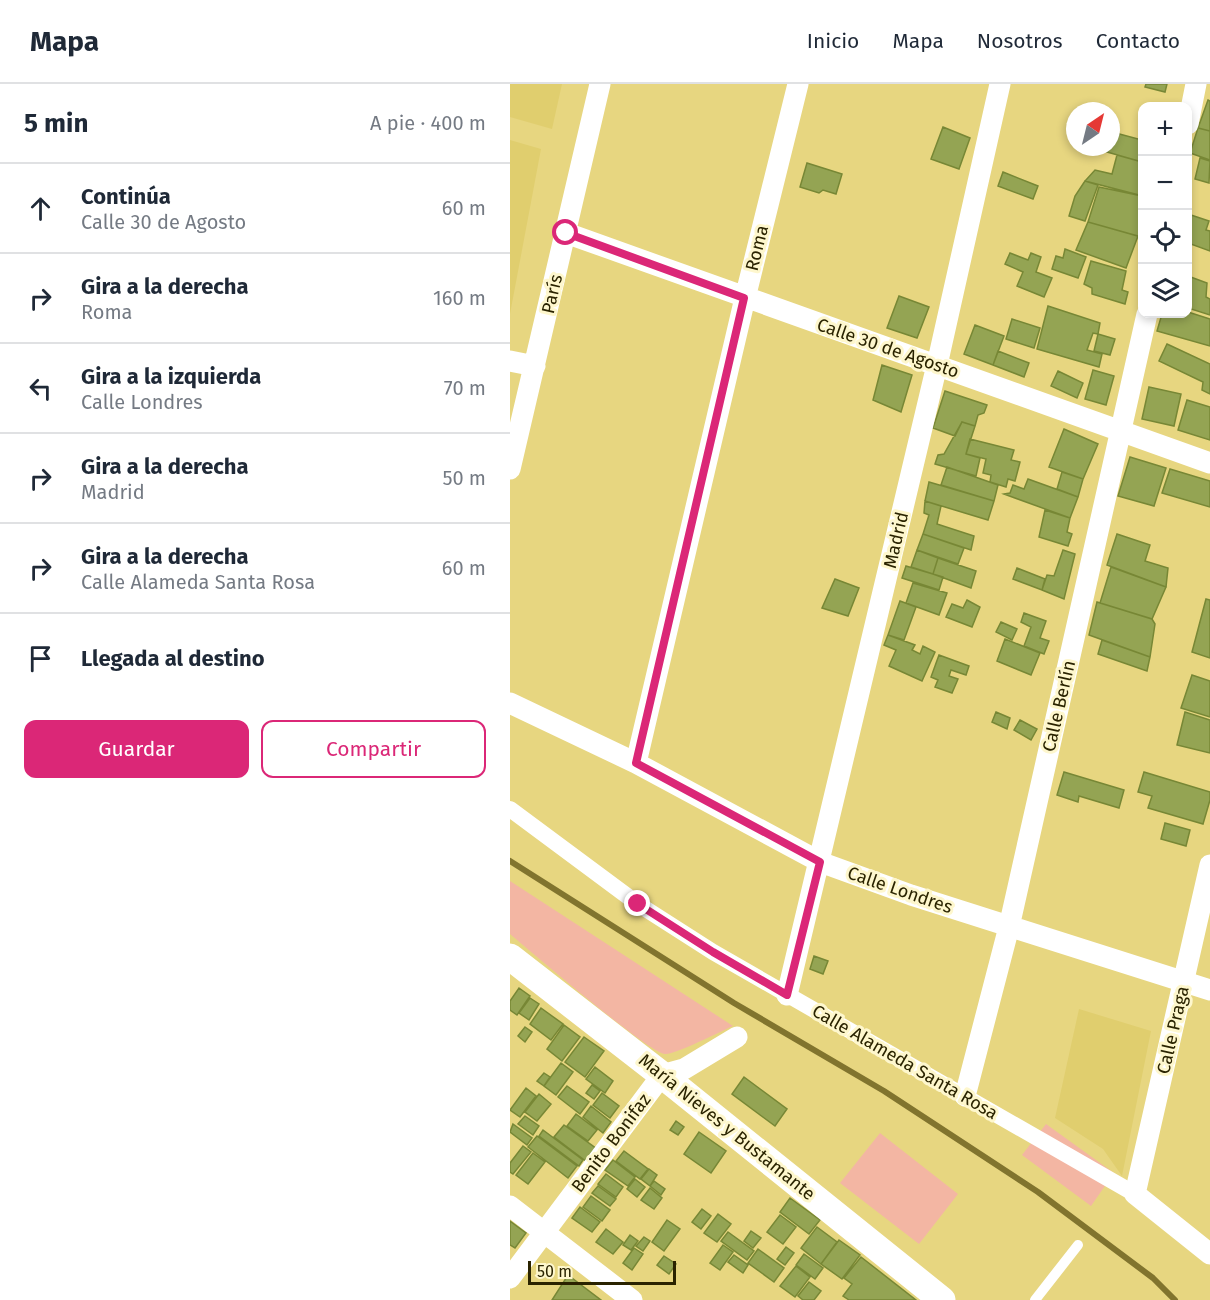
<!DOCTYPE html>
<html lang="es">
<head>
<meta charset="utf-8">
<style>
  :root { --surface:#fff; --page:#f6f6f7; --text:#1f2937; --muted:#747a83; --line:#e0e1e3; --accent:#db2777 }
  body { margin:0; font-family:"Fira Sans",sans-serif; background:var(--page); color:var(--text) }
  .controls { position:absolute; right:18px; top:18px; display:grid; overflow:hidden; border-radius:12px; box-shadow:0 3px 9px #0003 }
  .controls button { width:54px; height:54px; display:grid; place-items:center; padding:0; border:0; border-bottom:2px solid var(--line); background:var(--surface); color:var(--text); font:30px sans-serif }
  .compass { position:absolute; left:556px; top:18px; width:54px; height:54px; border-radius:50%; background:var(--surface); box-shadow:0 3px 9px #0003; rotate:35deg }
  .scale { position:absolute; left:18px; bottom:15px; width:148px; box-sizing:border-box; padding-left:6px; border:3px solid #2a2300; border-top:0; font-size:16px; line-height:21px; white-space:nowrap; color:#2a2300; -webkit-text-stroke:4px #fef7cd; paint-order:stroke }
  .stop { position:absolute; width:18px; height:18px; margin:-14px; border:4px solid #db2777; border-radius:50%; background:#fff }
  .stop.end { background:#db2777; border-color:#fff; box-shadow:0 2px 6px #0008 }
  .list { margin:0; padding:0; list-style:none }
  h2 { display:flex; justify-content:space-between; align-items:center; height:78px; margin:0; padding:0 24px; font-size:26px }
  h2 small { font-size:20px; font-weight:400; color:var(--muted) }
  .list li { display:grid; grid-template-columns:39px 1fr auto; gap:18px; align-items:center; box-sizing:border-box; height:90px; padding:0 24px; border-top:2px solid var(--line) }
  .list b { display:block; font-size:22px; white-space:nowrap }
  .list p { margin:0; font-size:20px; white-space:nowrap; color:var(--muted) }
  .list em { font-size:20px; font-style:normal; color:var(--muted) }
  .actions { display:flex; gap:12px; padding:18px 24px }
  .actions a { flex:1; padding:14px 0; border:2px solid var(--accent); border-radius:12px; text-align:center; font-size:21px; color:var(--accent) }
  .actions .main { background:var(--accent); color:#fff }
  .icon { flex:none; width:33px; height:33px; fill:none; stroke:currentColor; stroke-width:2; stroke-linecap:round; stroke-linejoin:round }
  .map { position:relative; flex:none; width:700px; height:1216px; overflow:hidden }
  header { display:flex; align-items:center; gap:36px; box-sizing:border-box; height:84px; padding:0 30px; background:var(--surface); border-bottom:2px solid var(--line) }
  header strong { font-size:28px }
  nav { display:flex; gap:33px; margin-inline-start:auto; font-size:21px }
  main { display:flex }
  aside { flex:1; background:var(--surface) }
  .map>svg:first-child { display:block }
  .built { fill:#e0ce6e }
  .park { fill:#f3b6a3 }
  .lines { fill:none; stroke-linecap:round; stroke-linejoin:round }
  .stream { stroke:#81742e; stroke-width:6 }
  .building { fill:#94a453; stroke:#778735; stroke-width:1.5 }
  .service { stroke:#fff; stroke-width:10 }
  .pedestrian { stroke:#fff; stroke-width:16 }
  .minor { stroke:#fff; stroke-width:21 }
  .tertiary { stroke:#fff; stroke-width:27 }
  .route { stroke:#db2777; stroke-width:8 }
  .labels { text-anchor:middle; stroke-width:6; stroke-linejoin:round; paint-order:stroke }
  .street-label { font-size:18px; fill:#2a2300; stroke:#fef7cd }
</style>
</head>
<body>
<header>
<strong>Mapa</strong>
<nav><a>Inicio</a><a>Mapa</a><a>Nosotros</a><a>Contacto</a></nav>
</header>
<main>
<aside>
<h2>5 min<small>A pie · 400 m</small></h2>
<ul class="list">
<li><svg class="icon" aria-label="ahead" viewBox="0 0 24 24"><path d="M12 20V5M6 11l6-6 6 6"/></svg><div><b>Continúa</b><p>Calle 30 de Agosto</p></div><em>60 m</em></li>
<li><svg class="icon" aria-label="right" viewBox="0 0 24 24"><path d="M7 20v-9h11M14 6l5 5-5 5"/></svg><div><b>Gira a la derecha</b><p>Roma</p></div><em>160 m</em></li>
<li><svg class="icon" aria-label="left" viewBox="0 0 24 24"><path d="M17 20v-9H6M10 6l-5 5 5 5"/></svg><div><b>Gira a la izquierda</b><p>Calle Londres</p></div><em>70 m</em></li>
<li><svg class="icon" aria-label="right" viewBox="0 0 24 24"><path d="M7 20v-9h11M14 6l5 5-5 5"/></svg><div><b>Gira a la derecha</b><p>Madrid</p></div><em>50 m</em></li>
<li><svg class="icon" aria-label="right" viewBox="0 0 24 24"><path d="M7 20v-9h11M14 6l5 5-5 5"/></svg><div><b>Gira a la derecha</b><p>Calle Alameda Santa Rosa</p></div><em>60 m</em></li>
<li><svg class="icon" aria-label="arrive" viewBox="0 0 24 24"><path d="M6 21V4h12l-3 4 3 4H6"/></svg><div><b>Llegada al destino</b></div></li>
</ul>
<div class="actions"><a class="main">Guardar</a><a>Compartir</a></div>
</aside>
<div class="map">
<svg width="700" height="1216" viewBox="0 0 700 1216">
  <rect width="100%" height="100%" fill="#e7d680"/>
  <path class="built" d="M0,0H52L42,45L0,33Z
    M0,56L31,65L0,230Z
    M569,925L641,947L612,1092L593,1065L545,1034Z"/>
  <path class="park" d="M0,797L223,942C211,947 165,971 155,970C140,970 19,866 0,850Z
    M536,1040L604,1089L581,1122L512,1071Z
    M370,1049L448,1110L409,1160L330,1099Z"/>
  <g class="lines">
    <path class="stream" d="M0,777L224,919L374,1007L528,1108L643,1194L665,1216"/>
  </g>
  <path class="building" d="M636,0H657L655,8L635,3Z
    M698,16L700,17V47L688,44Z
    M433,43L460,54L449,85L421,75Z
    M688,44L700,47V76L680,69Z
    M602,48L632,56V78L597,68L599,63H601Z
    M607,71L632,78V99L629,111L575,97L585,86L602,90Z
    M690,74L700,77L699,99L685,95Z
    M297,79L332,90L326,110L313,106L309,109L290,103Z
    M493,88L528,102L523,115L488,102Z
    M575,97L588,101L575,137L559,132L565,112Z
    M589,103L632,112L631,153L578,138Z
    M678,130L699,137L696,146L700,147V167L678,159Z
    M578,138L628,152L616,184L566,166Z
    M555,165L576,173L568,194L542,185L546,172L553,174Z
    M500,169L518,176L521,169L531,173L526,188L542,194L534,213L507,202L513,188L495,180Z
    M581,177L616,187L612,206L618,208L615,220L582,210V204L574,200Z
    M678,192L697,199L696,213L700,215V231L678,224Z
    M389,212L419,223L407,254L377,244Z
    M538,222L590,239L588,250L583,249L577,266L592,270L589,283L527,265Z
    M678,228L700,235V262L647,247L652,230Z
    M502,235L530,244L524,264L496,255Z
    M465,241L494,252L483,281L454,270Z
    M588,250L605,255L600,271L584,267Z
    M657,260L700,280V310L692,306L693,298L649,277Z
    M488,267L519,279L514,293L483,281Z
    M372,281L402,291L391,328L363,316Z
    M583,286L604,292L596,321L575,315Z
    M548,287L573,299L567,314L541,302Z
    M639,303L671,310L664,342L632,335Z
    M435,307L477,321L474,329L468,331L465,342L452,338L445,352L423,344Z
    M677,316L700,323V356L668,346Z
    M452,338L465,342L456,370L470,374L466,392L425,380L428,371L434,370Z
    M554,345L588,360L573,395L539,383Z
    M460,355L504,366L501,376L510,378L505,397L498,395L496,403L480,398L481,391L473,389L476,375L456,370Z
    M620,373L656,384L644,422L608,412Z
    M437,383L488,401L484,417L431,401Z
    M660,385L700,397V423L652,409Z
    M552,388L573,395L568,413L547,405Z
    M518,395L568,413L560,434L494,410L500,409L503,401L514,405Z
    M419,398L484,417L478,436L415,417Z
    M415,417L431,422L427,440L464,452L461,466L413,450L419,431L414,429Z
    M535,426L560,434L557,448L562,450L558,462L529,453Z
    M413,450L454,464L448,480L407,466Z
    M607,450L640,461L635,477L658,484L656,503L597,481Z
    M407,466L428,474L423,490L401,483Z
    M553,466L565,470L554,515L532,506L537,491L544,492Z
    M428,474L466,487L461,504L423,490Z
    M396,482L433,493L429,506L392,494Z
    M601,483L656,503L642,535L590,519Z
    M507,484L535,495L532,506L503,495Z
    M325,495L349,504L338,532L312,524Z
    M403,499L437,509L429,531L396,519Z
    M696,515L700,516V574L682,568Z
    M457,516L470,523L462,543L436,533L442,520L453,524Z
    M390,517L406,523L394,556L378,551Z
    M587,518L642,535L645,540L640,573L579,551Z
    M514,529L536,537L530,554L539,557L534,570L514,562L521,543L511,538Z
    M491,538L507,545L502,556L486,548Z
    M378,551L405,561L402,566L410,570L413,562L425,568L412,597L379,582L386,566L374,561Z
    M495,555L530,569L521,591L487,577Z
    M592,556L640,573L637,587L588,570Z
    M429,571L459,582L456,591L441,586L439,592L448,595L442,609L425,603L428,596L421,593Z
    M682,591L700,597V633L671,624Z
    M486,628L500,634L497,645L482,638Z
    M675,628L700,636V669L667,661Z
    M510,636L527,645L521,656L504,646Z
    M554,688L614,706L609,724L569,712L568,718L547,711Z
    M634,688L700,708V716L693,740L638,724L642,712L628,708Z
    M655,739L680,746L676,762L651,755Z
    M304,872L318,877L313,890L300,885Z
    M9,904L20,912L7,931L0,926V917Z
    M20,914L29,920L19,936L9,929Z
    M31,924L53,940L41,956L20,940Z
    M54,941L70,953L52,977L37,965Z
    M15,943L22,948L15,958L8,952Z
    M74,953L94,967L75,993L55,978Z
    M51,979L63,988L46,1011L34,1002Z
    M85,983L103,997L95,1009L76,995Z
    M34,989L40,993L34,1002L27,997Z
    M234,993L277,1025L265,1042L222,1010Z
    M82,1001L90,1007L84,1015L76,1009Z
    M57,1002L79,1018L70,1030L48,1013Z
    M16,1004L26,1012L10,1033L0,1026Z
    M92,1009L109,1022L100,1034L83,1021Z
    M29,1010L41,1020L27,1037L15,1028Z
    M81,1022L101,1038L93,1049L73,1033Z
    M66,1030L87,1046L78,1057L57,1042Z
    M15,1032L29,1042L23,1051L8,1040Z
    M166,1037L174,1043L168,1051L160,1046Z
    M3,1040L22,1054L17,1061L0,1048Z
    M54,1041L87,1065L77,1078L44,1053Z
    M33,1046L73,1076L69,1082L29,1052Z
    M189,1048L216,1067L201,1089L174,1070Z
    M27,1052L67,1082L58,1094L18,1063Z
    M13,1062L21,1068L3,1090L0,1088V1079Z
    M114,1067L138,1085L130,1095L106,1077Z
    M23,1069L35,1078L18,1100L6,1091Z
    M103,1076L125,1093L118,1102L95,1086Z
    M139,1085L147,1091L140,1102L131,1095Z
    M96,1090L113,1103L106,1113L88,1100Z
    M125,1095L135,1103L127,1113L117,1105Z
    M144,1097L155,1105L151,1111L140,1102Z
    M88,1102L106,1115L100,1122L82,1109Z
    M140,1104L152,1114L144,1125L131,1116Z
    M81,1112L100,1126L92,1137L73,1123Z
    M280,1114L310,1136L299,1150L270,1128Z
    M70,1123L90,1138L82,1148L62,1134Z
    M192,1125L201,1132L191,1145L182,1138Z
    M208,1130L221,1140L207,1158L194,1149Z
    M270,1131L286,1143L273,1160L257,1148Z
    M157,1136L170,1145L154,1167L142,1158Z
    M0,1137L16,1149L5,1164L0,1161Z
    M307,1143L327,1158L311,1180L291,1164Z
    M96,1145L113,1158L103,1170L86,1158Z
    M241,1147L251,1154L243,1164L234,1157Z
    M218,1148L244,1167L237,1176L211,1157Z
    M120,1151L128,1157L121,1166L113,1161Z
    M134,1153L140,1157L133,1167L126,1162Z
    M329,1156L350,1171L332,1195L311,1180Z
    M213,1161L223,1168L210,1186L200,1179Z
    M276,1163L284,1169L275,1181L267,1175Z
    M124,1164L133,1170L122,1186L113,1179Z
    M248,1165L274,1184L264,1198L238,1179Z
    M294,1170L313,1184L305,1195L286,1181Z
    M224,1171L238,1181L233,1189L218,1178Z
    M154,1172L166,1180L159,1190L147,1181Z
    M351,1173L406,1216H339L333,1212L342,1200L334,1194Z
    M286,1182L300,1193L285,1213L270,1202Z
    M58,1191L91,1216H42Z
    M299,1198L311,1207L304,1216H293L288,1212Z"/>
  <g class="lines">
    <path class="service" d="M525,1216L568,1161"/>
    <path class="pedestrian" d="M0,725L128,820L203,868L625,1110"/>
    <path class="minor" d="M678,40L686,0
      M56,149L700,379
      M0,277L25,282
      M0,385L90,0
      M0,619L126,679L310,778L401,811L700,906
      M126,679L235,214L288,0
      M700,781L625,1110L700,1170
      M277,911L427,281L490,0
      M455,1012L499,843L637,230
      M0,1122L122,1216
      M0,1194L152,991L174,985L227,953"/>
    <path class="tertiary" d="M0,873L152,991L432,1216"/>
  </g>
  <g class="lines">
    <path class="route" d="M56,149L234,214L126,679L310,778L277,911L203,868L128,820"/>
  </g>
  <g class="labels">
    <g class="street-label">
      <text transform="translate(247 164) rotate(-76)" y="6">Roma</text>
      <text transform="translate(42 210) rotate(-77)" y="6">París</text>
      <text transform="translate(378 264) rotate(19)" y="6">Calle 30 de Agosto</text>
      <text transform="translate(386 456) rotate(-77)" y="6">Madrid</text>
      <text transform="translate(549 622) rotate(-77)" y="6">Calle Berlín</text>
      <text transform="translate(390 806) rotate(19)" y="6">Calle Londres</text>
      <text transform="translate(663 946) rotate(-77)" y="6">Calle Praga</text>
      <text transform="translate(395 978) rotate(30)" y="6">Calle Alameda Santa Rosa</text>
      <text transform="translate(217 1043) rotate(39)" y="6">María Nieves y Bustamante</text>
      <text transform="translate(101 1059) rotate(-53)" y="6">Benito Bonifaz</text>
    </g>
  </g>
</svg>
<div class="controls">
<button>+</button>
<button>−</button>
<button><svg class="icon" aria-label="locate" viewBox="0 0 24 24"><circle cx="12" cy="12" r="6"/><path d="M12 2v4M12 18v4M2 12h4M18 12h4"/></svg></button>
<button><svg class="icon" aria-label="layers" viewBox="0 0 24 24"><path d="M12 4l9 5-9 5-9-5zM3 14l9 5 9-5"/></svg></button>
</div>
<svg class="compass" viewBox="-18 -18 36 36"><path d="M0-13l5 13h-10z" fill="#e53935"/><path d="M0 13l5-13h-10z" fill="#747a83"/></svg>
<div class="scale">50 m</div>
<div class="stop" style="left:56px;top:149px"></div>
<div class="stop end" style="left:128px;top:820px"></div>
</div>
</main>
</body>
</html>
